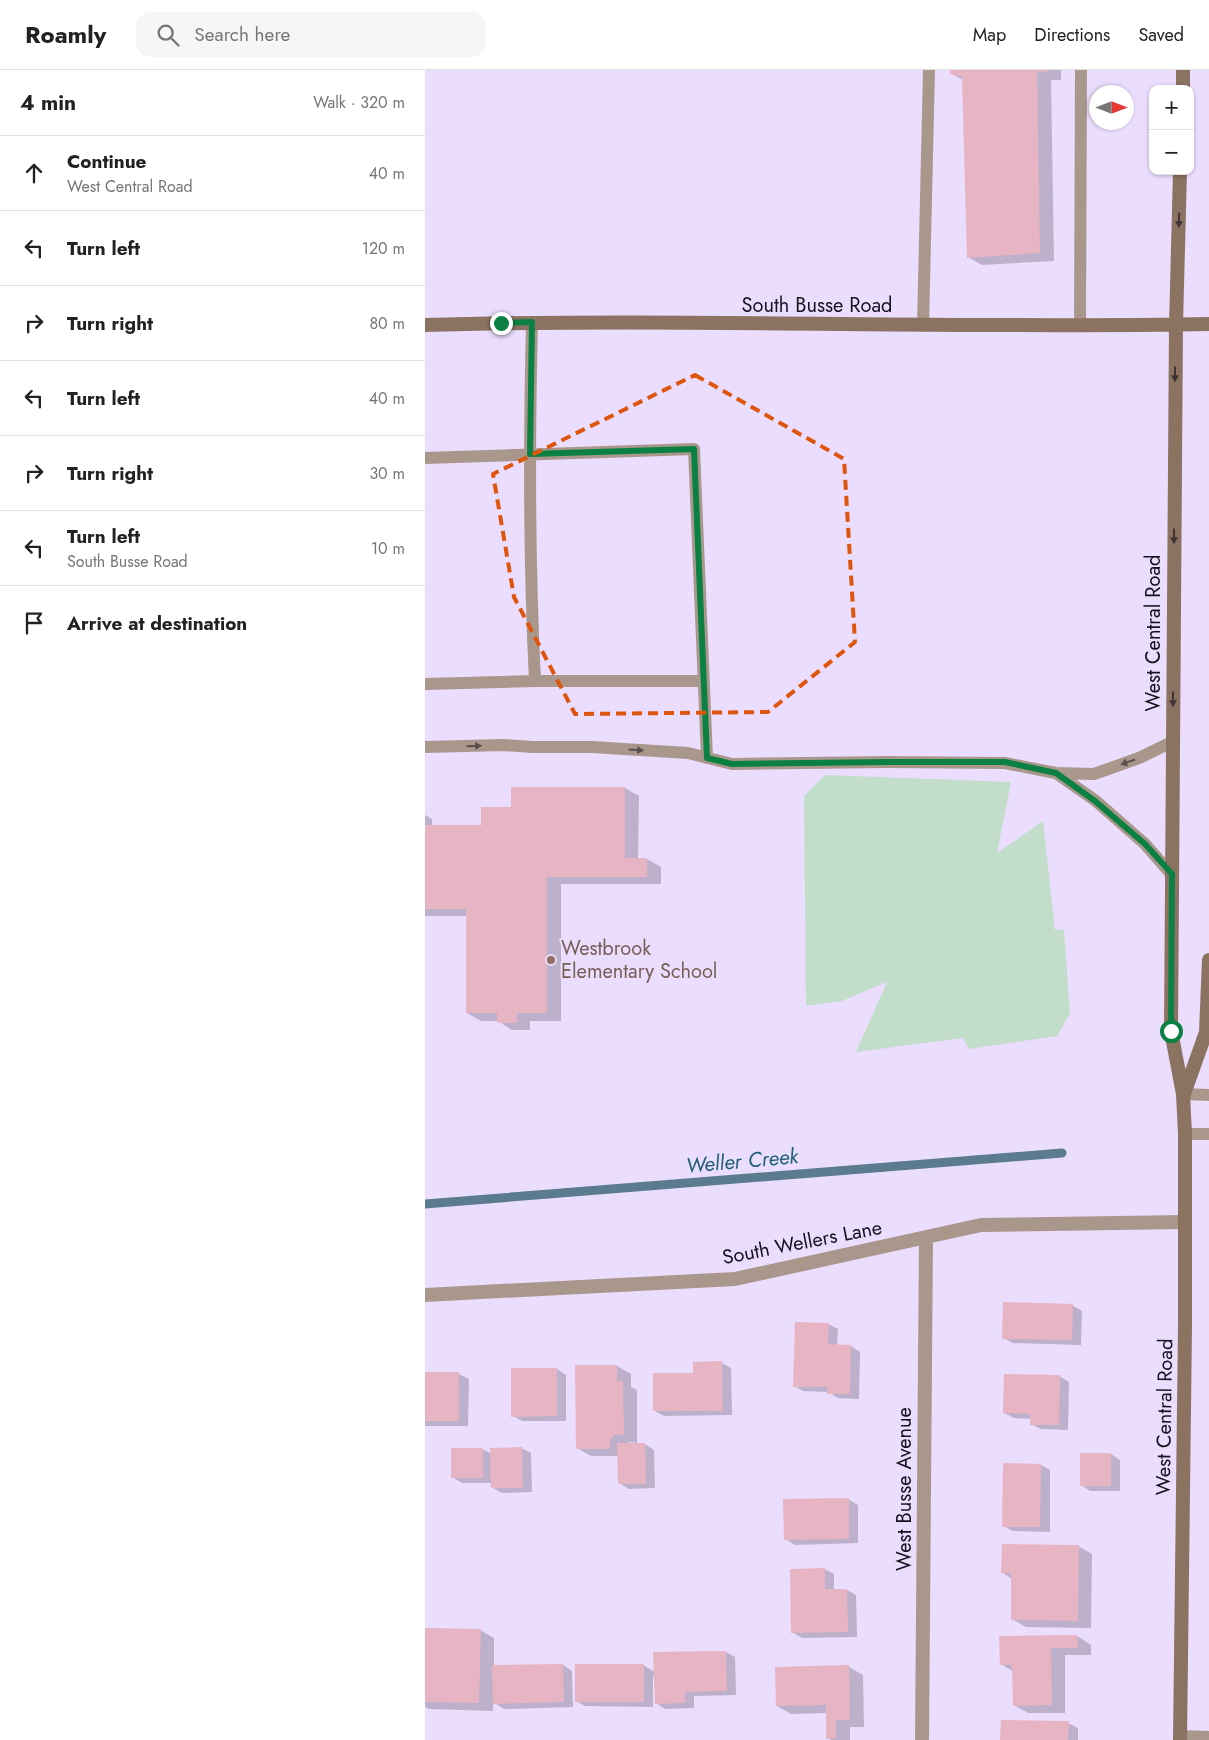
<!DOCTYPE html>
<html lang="en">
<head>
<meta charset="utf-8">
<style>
  :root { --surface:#fff; --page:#f6f6f6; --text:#222; --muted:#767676; --line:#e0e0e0 }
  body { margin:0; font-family:Jost,sans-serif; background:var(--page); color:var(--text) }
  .controls { position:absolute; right:15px; top:15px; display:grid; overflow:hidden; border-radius:10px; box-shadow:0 1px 4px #0004 }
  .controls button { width:45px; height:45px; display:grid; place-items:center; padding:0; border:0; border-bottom:1px solid var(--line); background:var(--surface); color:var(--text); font:25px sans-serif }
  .compass { position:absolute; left:664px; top:15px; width:45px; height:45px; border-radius:50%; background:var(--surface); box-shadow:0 1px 4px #0004; rotate:90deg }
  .stop { position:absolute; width:15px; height:15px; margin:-11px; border:4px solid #0b8043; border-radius:50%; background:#fff }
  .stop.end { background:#0b8043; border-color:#fff; box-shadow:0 1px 5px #0008 }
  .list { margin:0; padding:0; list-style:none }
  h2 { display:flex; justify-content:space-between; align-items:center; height:65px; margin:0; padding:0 20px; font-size:21px }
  h2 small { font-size:16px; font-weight:400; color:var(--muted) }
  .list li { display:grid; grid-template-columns:32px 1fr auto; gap:15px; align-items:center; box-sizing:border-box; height:75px; padding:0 20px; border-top:1px solid var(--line) }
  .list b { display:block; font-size:19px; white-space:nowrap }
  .list p { margin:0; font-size:16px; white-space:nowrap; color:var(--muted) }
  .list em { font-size:16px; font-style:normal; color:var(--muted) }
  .icon { flex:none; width:28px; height:28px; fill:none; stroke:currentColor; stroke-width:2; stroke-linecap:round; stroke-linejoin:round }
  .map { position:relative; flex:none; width:784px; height:1670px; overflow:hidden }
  header { display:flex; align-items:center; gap:30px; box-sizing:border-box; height:70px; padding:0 25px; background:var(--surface); border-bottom:1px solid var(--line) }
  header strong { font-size:24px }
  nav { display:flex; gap:28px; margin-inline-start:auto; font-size:18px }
  .search { width:350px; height:45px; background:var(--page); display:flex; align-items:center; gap:12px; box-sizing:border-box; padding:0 18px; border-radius:15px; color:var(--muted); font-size:19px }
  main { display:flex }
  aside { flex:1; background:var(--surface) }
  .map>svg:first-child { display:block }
  .green { fill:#c2ddca }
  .shadow { fill:#0003; fill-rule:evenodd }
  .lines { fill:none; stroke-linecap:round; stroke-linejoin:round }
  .stream { stroke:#5b7c8e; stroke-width:9 }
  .building { fill:#e6b4c3 }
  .service { stroke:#a9978c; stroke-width:12 }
  .minor { stroke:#a9978c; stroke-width:14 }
  .secondary { stroke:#8c7261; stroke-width:14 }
  .oneway { fill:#3f3435 }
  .oneway2 { fill:#584e4f }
  .route { stroke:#0b8043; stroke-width:6 }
  .marked { fill:none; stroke:#de550d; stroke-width:4; stroke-dasharray:10 6; stroke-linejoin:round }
  .education-dot { fill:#8d6e63; stroke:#ebddfd; stroke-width:2 }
  .labels { text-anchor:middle; stroke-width:4; stroke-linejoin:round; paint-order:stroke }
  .street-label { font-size:20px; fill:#16121d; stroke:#ebddfd }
  .education-label { font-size:20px; fill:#785e54; stroke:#ebddfd; text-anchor:start }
  .water-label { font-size:21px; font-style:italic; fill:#205f76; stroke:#ebddfd }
</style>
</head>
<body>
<header>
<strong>Roamly</strong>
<div class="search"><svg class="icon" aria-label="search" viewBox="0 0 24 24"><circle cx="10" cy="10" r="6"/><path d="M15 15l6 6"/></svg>Search here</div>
<nav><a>Map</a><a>Directions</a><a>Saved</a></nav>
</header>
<main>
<aside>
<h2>4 min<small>Walk · 320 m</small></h2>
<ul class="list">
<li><svg class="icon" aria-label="ahead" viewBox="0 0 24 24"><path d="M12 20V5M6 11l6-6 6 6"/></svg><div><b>Continue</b><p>West Central Road</p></div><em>40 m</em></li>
<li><svg class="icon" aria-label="left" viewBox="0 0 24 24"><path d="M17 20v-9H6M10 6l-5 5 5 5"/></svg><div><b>Turn left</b></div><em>120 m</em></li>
<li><svg class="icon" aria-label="right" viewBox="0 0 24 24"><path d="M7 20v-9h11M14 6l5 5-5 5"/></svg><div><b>Turn right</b></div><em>80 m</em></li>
<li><svg class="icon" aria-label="left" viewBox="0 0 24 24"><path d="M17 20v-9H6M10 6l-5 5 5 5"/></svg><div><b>Turn left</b></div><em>40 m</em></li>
<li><svg class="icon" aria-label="right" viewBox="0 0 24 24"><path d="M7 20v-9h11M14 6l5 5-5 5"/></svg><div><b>Turn right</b></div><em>30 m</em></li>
<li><svg class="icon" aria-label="left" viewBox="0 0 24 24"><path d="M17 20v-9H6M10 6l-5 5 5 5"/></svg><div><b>Turn left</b><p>South Busse Road</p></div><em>10 m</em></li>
<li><svg class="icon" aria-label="arrive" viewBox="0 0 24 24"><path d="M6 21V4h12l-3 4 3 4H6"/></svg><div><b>Arrive at destination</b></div></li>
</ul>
</aside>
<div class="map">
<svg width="784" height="1670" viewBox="0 0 784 1670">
  <rect width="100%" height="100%" fill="#ebddfd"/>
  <path class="green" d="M400,705L586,712L572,783L618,751L630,860L639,859L645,943L632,966L544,979L538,968L431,982L462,912L417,931L381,936L379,726Z"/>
  <path class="shadow" d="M526,0H636V10H626L629,191L557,195L543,187L538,10L526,3Z
    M200,718L214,726L213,789H222L236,797V814H136V951H105V960H87L73,951H56L42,943V846H0V745L7,749V757H58L88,738Z
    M647,1235L657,1241L656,1275L588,1273L578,1268Z
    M403,1254L413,1259L412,1276H426L435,1282L434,1329L413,1328L403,1322L378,1321L369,1316Z
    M297,1293L306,1298L307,1345L239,1346L230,1341L270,1304Z
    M192,1296L206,1304V1317L212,1320V1374H220L229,1380L230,1418L204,1419L194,1413L193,1386H166L152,1378ZM205,1372L212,1373V1374H202Z
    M132,1299L141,1305V1351H97L88,1346Z
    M0,1303L34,1304L44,1309L43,1356H0Z
    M634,1306L644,1312L643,1360L616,1359L606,1354V1349L589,1348L579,1343Z
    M96,1378L106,1383L107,1422L77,1423L68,1418L67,1413H37L27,1407L57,1379L67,1384Z
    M686,1384L695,1390V1421H665L656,1415Z
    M616,1395L625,1400V1462L588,1461L578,1456Z
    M423,1429L433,1435V1473L370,1475L360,1469Z
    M653,1476L667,1484L666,1558L601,1557L587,1549V1509L578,1503Z
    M399,1499L409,1504V1520H422L431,1525L432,1567L377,1568L367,1562Z
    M0,1559L55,1560L69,1568V1597L138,1595L147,1601L148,1637L79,1639L68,1632V1641L4,1639L0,1637Z
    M652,1566L666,1575V1585H640V1643H603L589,1635V1602L576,1594Z
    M301,1582L310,1587L311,1625L269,1626V1638L240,1639L231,1633L230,1607H228V1637L160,1636L151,1631L218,1595L230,1602Z
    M424,1597L438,1605L439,1657H425V1670H406L403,1668L402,1643L366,1644L352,1636Z
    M643,1653L653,1658V1670H577Z"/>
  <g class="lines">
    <path class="stream" d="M0,1134L637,1083"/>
  </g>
  <path class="building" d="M525,0H622V2H612L615,183L542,188L537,7L525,4Z
    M86,717H200V788H222V807H122V943H92V953H72V943H41V839H0V755H56V737H86Z
    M578,1232L648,1234L647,1270L577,1269Z
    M370,1252L404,1253L403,1274L426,1275L425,1324H402V1317H368Z
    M297,1291L298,1341H228V1303H268V1292Z
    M150,1295H192V1311H198L199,1365L190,1364L185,1370V1379H151Z
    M86,1298H132V1346L86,1347Z
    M0,1302H34V1351H0Z
    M579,1304L635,1305L634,1355H605V1344L578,1343Z
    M192,1373H220L221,1414H193Z
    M97,1377L98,1418H66L65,1378Z
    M26,1378H58V1408H26Z
    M655,1383H686V1416H655Z
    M578,1393L616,1394L615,1457H577Z
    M424,1428V1469L359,1470L358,1429Z
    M577,1474L654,1475L653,1551L586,1550V1503H576Z
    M400,1498V1519H422L423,1562L366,1563L365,1499Z
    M0,1558L56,1559L54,1633L0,1632Z
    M652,1565L653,1578H626L627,1635L588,1636L587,1595H575L574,1566Z
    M301,1581L302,1621L260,1622V1633L230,1634L228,1582Z
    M138,1594L139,1632L68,1634L67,1595Z
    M150,1594H219V1632H150Z
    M424,1595L425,1650H411V1668L401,1669V1635L351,1636L350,1597Z
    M576,1650L644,1651L643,1670H575Z"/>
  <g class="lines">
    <path class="service" d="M107,252C104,372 104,492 110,611H279
      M655,255L656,0
      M498,256L504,0
      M0,388L269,379L282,688
      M0,614L110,611
      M0,677L78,675L107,677H167L263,683L307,694L463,692L580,693L631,703L669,704L714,688L747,672
      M631,703L671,731L720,774L747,805
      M758,1024L784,1025
      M760,1064H784
      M755,1666L784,1667"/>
    <path class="minor" d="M0,1225L310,1209L556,1155L760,1152
      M497,1670L501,1168"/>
    <path class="secondary" d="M758,19V0
      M0,255C261,248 523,259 784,254
      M759,1024L781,962L784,890
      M755,1670L760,1256V1064L758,1024L746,961L751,255L755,101"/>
  </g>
  <defs><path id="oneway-solid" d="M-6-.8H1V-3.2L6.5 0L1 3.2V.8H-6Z" transform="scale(1.25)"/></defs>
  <g class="oneway">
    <use href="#oneway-solid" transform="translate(754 150) rotate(92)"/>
    <use href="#oneway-solid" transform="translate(750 304) rotate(90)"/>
    <use href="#oneway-solid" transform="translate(749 466) rotate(90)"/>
    <use href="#oneway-solid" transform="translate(748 629) rotate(90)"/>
  </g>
  <g class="oneway2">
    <use href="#oneway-solid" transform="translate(49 676) rotate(-1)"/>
    <use href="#oneway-solid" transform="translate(211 680) rotate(4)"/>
    <use href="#oneway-solid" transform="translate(703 692) rotate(161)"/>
  </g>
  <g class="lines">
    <path class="route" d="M76,253L107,252L105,384L269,379L282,688L307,694L463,692H580L631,703L670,731L720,774L747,804L746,961"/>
  </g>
  <path class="marked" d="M270,305L419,389L430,572L343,642L150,644L89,527L68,404Z"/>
  <circle class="education-dot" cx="126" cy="890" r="5"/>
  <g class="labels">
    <g class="street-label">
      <text x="392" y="242">South Busse Road</text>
      <text transform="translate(728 563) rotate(-90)" y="7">West Central Road</text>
      <text transform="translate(377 1172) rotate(-11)" y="7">South Wellers Lane</text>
      <text transform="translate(739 1347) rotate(-89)" y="7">West Central Road</text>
      <text transform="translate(479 1419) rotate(-90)" y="7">West Busse Avenue</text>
    </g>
    <g class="education-label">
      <text x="136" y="885">Westbrook<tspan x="136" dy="23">Elementary School</tspan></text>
    </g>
    <g class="water-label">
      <text transform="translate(317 1091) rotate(-5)" y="7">Weller Creek</text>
    </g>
  </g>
</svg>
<div class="controls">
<button>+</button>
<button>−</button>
</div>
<svg class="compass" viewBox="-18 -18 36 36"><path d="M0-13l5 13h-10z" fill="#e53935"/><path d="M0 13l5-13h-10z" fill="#767676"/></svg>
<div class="stop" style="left:746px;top:961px"></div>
<div class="stop end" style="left:76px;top:253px"></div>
</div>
</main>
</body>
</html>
